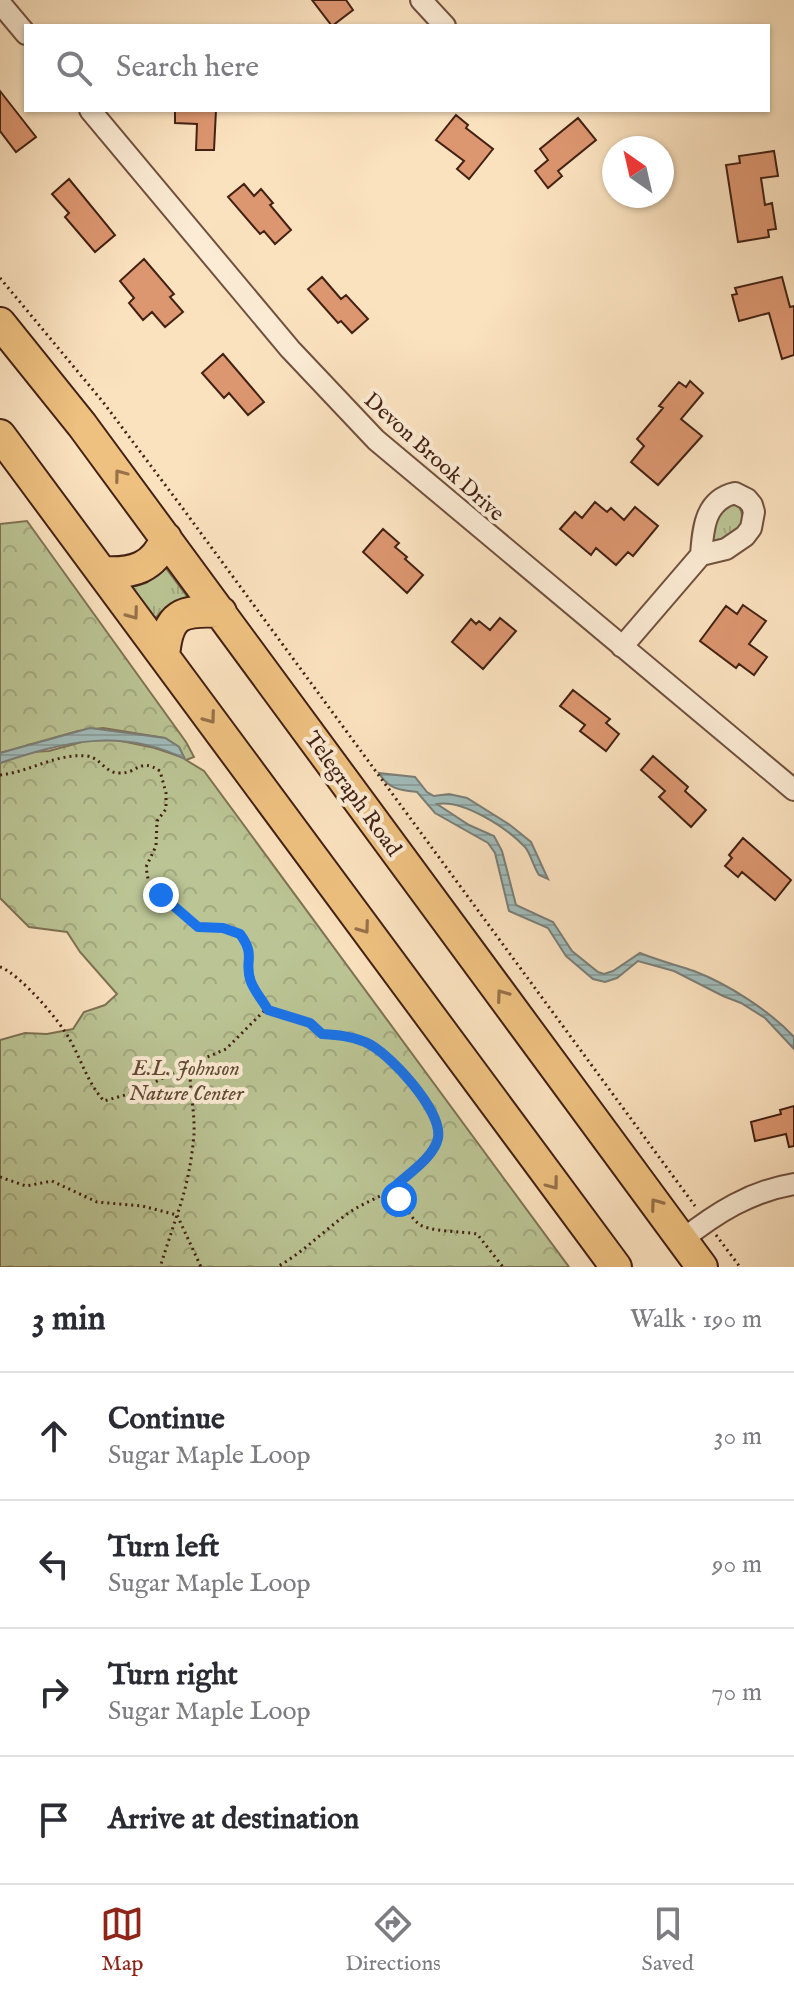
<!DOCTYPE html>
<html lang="en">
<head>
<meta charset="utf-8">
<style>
  :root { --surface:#fff; --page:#f2f2f3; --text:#2b2b33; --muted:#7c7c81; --line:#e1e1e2; --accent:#8f2418 }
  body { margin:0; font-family:"IM FELL English",serif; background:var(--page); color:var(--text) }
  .compass { position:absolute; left:602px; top:136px; width:72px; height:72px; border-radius:50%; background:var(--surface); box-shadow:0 2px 6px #0004; rotate:326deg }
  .stop { position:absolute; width:24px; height:24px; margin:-18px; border:6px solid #1a73e8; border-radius:50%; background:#fff }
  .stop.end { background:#1a73e8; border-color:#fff; box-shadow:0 2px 8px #0008 }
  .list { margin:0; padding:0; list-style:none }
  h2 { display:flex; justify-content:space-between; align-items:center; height:104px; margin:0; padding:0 32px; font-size:34px }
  h2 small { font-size:26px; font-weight:400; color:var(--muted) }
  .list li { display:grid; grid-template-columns:52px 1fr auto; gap:24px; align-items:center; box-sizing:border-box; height:128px; padding:0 32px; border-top:2px solid var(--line) }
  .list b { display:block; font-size:30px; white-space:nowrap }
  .list p { margin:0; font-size:26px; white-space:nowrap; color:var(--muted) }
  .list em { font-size:26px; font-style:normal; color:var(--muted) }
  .icon { flex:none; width:44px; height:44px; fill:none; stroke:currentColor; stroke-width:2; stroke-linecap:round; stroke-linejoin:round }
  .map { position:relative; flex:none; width:794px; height:1267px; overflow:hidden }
  .search { position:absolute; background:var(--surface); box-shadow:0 2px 6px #0004; left:24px; right:24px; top:24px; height:88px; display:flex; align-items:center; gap:20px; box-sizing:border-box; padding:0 28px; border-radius:0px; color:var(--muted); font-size:30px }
  .sheet { height:616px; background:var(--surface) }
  nav { display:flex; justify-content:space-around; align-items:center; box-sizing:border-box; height:112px; border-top:2px solid var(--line); background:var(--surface); font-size:22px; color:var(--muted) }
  nav a { display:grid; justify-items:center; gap:4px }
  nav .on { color:var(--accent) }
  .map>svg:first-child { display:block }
  .grass { fill:url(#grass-tufts); stroke:#7f7254; stroke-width:2 }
  .forest { fill:url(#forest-crowns); stroke:#7f7254; stroke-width:2 }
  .water { fill:url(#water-rules); stroke:#7b7e78; stroke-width:2 }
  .building { fill:#dc9670; stroke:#432114; stroke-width:2 }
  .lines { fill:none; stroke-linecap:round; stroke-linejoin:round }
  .minor-casing { stroke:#71513f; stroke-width:24 }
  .highway-casing { stroke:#432114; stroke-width:34 }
  .path { stroke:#432114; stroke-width:3; stroke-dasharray:2 4; stroke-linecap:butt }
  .minor { stroke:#fcecd5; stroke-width:20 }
  .highway { stroke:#eec180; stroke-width:30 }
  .oneway { stroke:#98714a }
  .route { stroke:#1a73e8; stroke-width:10 }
  .labels { text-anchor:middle; stroke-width:8; stroke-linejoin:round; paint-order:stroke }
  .street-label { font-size:22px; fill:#432114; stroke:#fcecd5 }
  .park-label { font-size:22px; font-style:italic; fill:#614a34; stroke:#fcecd5 }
</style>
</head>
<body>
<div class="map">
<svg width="794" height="1267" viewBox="0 0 794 1267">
  <defs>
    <pattern id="grass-tufts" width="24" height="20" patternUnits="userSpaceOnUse" patternTransform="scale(2)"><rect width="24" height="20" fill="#bbc494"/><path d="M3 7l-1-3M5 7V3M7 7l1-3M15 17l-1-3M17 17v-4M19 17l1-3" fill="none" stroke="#a2a87f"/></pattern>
    <pattern id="forest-crowns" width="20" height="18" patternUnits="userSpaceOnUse" patternTransform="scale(2)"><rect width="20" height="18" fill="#bbc494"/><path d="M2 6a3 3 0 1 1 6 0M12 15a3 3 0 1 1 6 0" fill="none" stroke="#a2a87f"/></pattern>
    <pattern id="water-rules" width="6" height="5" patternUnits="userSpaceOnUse" patternTransform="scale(2)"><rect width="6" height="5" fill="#a1bcba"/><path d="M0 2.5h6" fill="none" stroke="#8ca19f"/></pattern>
  </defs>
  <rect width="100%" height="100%" fill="#fbe2bf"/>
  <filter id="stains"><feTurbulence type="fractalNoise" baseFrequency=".0025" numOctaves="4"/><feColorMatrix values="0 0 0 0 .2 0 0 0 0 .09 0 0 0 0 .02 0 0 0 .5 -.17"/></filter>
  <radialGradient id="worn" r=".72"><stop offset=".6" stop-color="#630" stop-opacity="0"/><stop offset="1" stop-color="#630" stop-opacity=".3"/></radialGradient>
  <path class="grass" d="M733,503C744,507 743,519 741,530L730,538L711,541L709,535L719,511Z
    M165,567L189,599L168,606L154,619L131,587L146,583Z"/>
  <path class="forest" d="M27,521L186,742L194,757L186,760L204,771L569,1267H0V1040L25,1033L47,1034L73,1029L84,1012L105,1005L117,994L80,952L67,932L29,927L0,898V763L30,752L49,751L89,740L112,739L155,748L184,758L179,747L165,738L103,728L78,731L0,753V524Z"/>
  <path class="water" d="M90,728L165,738L179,747L185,759C120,727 64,742 0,763V753Z
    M379,773L415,777L427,792L434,796L449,794L467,798L510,825L531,842L548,879L539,875C533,866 531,854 525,847C507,828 463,799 437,804L469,825L494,836L502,851L516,905L553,922L572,951L598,972L604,974L613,971L640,953C657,960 676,965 694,971C728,984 770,1011 794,1037V1049L765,1018L741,1003L723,996L674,971L638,961L617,978L605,982L593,979L566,956L548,928L509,911L495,853L488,843L435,813L417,792C400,790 388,789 379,773Z"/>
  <path class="building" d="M312,0H346L353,10L332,26Z
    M0,91L36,137L16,152L0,131Z
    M175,110H216L214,150H196L197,124L175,123Z
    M456,115L468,125L466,128L493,149L469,179L457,169L464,161L436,140Z
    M578,118L596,140L558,171L562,176L548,188L535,171L548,160L540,149Z
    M774,151L778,176L761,178L765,205L772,203L776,229L768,230L769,237L738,242L726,165L740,163L739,156Z
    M69,179L115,235L95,252L65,217L69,213L52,194Z
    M244,184L254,196L261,189L273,203L270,205L291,230L275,244L264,231L260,234L228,197Z
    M144,259L174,294L170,297L183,312L165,327L152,312L143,320L129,303L134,298L120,281Z
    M322,277L341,299L346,295L368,319L352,333L341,321L338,323L308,289Z
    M782,277L790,307L794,306V355L782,359L769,313L739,321L732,295L737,294L735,288Z
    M223,354L264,402L248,415L229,393L224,398L202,373Z
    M690,381L703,393L681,419L702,436L658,485L631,462L644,446L637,439L663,408L659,406L679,382L686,387Z
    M595,502L607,512L611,508L624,520L635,507L658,526L633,556L628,552L616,565L596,548L591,555L560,529L575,512L582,518Z
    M383,529L399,543L395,547L407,557L405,559L423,575L407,593L363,552Z
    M743,605L766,621L749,644L767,657L754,675L739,664L736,668L700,641L726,606L737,614Z
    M500,618L516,631L483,669L452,642L471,619L476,624L479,621L490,630Z
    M573,690L610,719L606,723L619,734L606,751L580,731L585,725L560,706Z
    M653,756L688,787L685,791L706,810L691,827L659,797L665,791L641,770Z
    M743,838L791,880L775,900L742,872L738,877L725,866L732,858L729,855Z
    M794,1106V1146L789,1147L786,1134L755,1141L751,1122L781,1114L780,1110Z"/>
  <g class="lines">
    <g class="minor-casing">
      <path id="minor" d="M421,0L445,26
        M0,3L26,34
        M90,110L290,349L376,440L794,790
        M622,647L701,555L726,549L745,536L751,528L754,512L752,505L747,499L735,493C705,500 703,528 701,555
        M682,1240C716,1213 751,1191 794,1184"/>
    </g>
    <g class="highway-casing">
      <path id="highway" d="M0,323L82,425L702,1267
        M0,435L616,1267
        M102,572C133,574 154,568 166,538
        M164,656C168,613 181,610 221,612"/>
    </g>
    <path class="path" d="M0,278L103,402L181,506L695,1206
      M0,775C30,772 56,753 87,756C101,758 105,773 119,773C138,774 139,757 160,771L166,793V809L157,821L156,846L146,867L148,879L153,886L198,927L223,928L240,934C257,957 243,960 251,982C255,992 263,1001 268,1010L310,1023L322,1034C364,1037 382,1049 409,1081C422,1095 442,1120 437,1140C433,1154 405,1179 392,1189C379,1198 363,1203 350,1212C324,1230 304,1252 277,1267
      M0,967C20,974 60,1021 70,1040C82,1061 87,1082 104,1101L136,1092L190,1064C189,1088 195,1110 194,1134C192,1161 186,1190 177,1215L201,1267
      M191,1064L226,1049L267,1008
      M0,1177L26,1186L52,1181L97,1202L142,1206L177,1215L160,1267
      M392,1189L393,1196C407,1203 408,1216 419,1224C429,1232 462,1231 477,1234L503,1267
      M716,1235L740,1267"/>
    <use href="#minor" class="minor"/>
    <use href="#highway" class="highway"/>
  </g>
  <defs><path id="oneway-chevron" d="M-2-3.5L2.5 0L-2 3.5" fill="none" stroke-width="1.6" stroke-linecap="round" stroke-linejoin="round" transform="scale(2)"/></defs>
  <g class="oneway">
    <use href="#oneway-chevron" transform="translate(120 475) rotate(-127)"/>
    <use href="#oneway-chevron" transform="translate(133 614) rotate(54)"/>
    <use href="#oneway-chevron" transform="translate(210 718) rotate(54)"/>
    <use href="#oneway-chevron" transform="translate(364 928) rotate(54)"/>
    <use href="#oneway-chevron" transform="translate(502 995) rotate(-126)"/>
    <use href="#oneway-chevron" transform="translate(553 1184) rotate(53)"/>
    <use href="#oneway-chevron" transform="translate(656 1204) rotate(-126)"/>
  </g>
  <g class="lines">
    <path class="route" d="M161,895L198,927L223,928L240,934C257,957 243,961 251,982C255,992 263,1001 268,1010L310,1023L322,1034C336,1035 351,1036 365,1042C388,1051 443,1111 438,1138C434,1158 406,1175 392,1189L393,1196L399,1199"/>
  </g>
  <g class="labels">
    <g class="street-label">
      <text transform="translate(435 456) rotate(42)" y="8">Devon Brook Drive</text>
      <text transform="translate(354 793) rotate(54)" y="8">Telegraph Road</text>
    </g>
    <g class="park-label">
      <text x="186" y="1075">E.L. Johnson<tspan x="186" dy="25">Nature Center</tspan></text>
    </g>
  </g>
  <rect width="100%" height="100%" filter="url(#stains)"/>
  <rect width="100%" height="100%" fill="url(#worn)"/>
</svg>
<svg class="compass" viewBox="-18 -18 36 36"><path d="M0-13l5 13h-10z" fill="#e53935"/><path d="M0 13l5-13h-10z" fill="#7c7c81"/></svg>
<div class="stop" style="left:399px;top:1199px"></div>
<div class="stop end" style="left:161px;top:895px"></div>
<div class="search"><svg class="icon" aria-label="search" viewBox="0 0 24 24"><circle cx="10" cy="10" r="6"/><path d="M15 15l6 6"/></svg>Search here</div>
</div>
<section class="sheet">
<h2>3 min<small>Walk · 190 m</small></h2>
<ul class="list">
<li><svg class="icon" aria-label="ahead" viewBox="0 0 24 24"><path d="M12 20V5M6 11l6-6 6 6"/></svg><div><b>Continue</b><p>Sugar Maple Loop</p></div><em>30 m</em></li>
<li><svg class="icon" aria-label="left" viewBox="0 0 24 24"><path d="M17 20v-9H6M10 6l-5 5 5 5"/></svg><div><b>Turn left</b><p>Sugar Maple Loop</p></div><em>90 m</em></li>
<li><svg class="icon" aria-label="right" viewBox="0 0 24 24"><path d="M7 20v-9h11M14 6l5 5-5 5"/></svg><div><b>Turn right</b><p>Sugar Maple Loop</p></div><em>70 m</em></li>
<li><svg class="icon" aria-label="arrive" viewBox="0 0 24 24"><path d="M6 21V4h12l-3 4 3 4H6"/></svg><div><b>Arrive at destination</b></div></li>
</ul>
</section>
<nav>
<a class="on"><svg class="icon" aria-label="map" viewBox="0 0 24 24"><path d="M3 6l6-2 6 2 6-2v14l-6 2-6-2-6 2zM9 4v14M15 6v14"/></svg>Map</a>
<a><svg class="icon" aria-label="directions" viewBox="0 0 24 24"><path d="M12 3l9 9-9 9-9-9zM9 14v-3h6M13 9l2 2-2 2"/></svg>Directions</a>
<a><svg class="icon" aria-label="saved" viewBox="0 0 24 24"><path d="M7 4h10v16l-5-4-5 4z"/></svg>Saved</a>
</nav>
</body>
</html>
